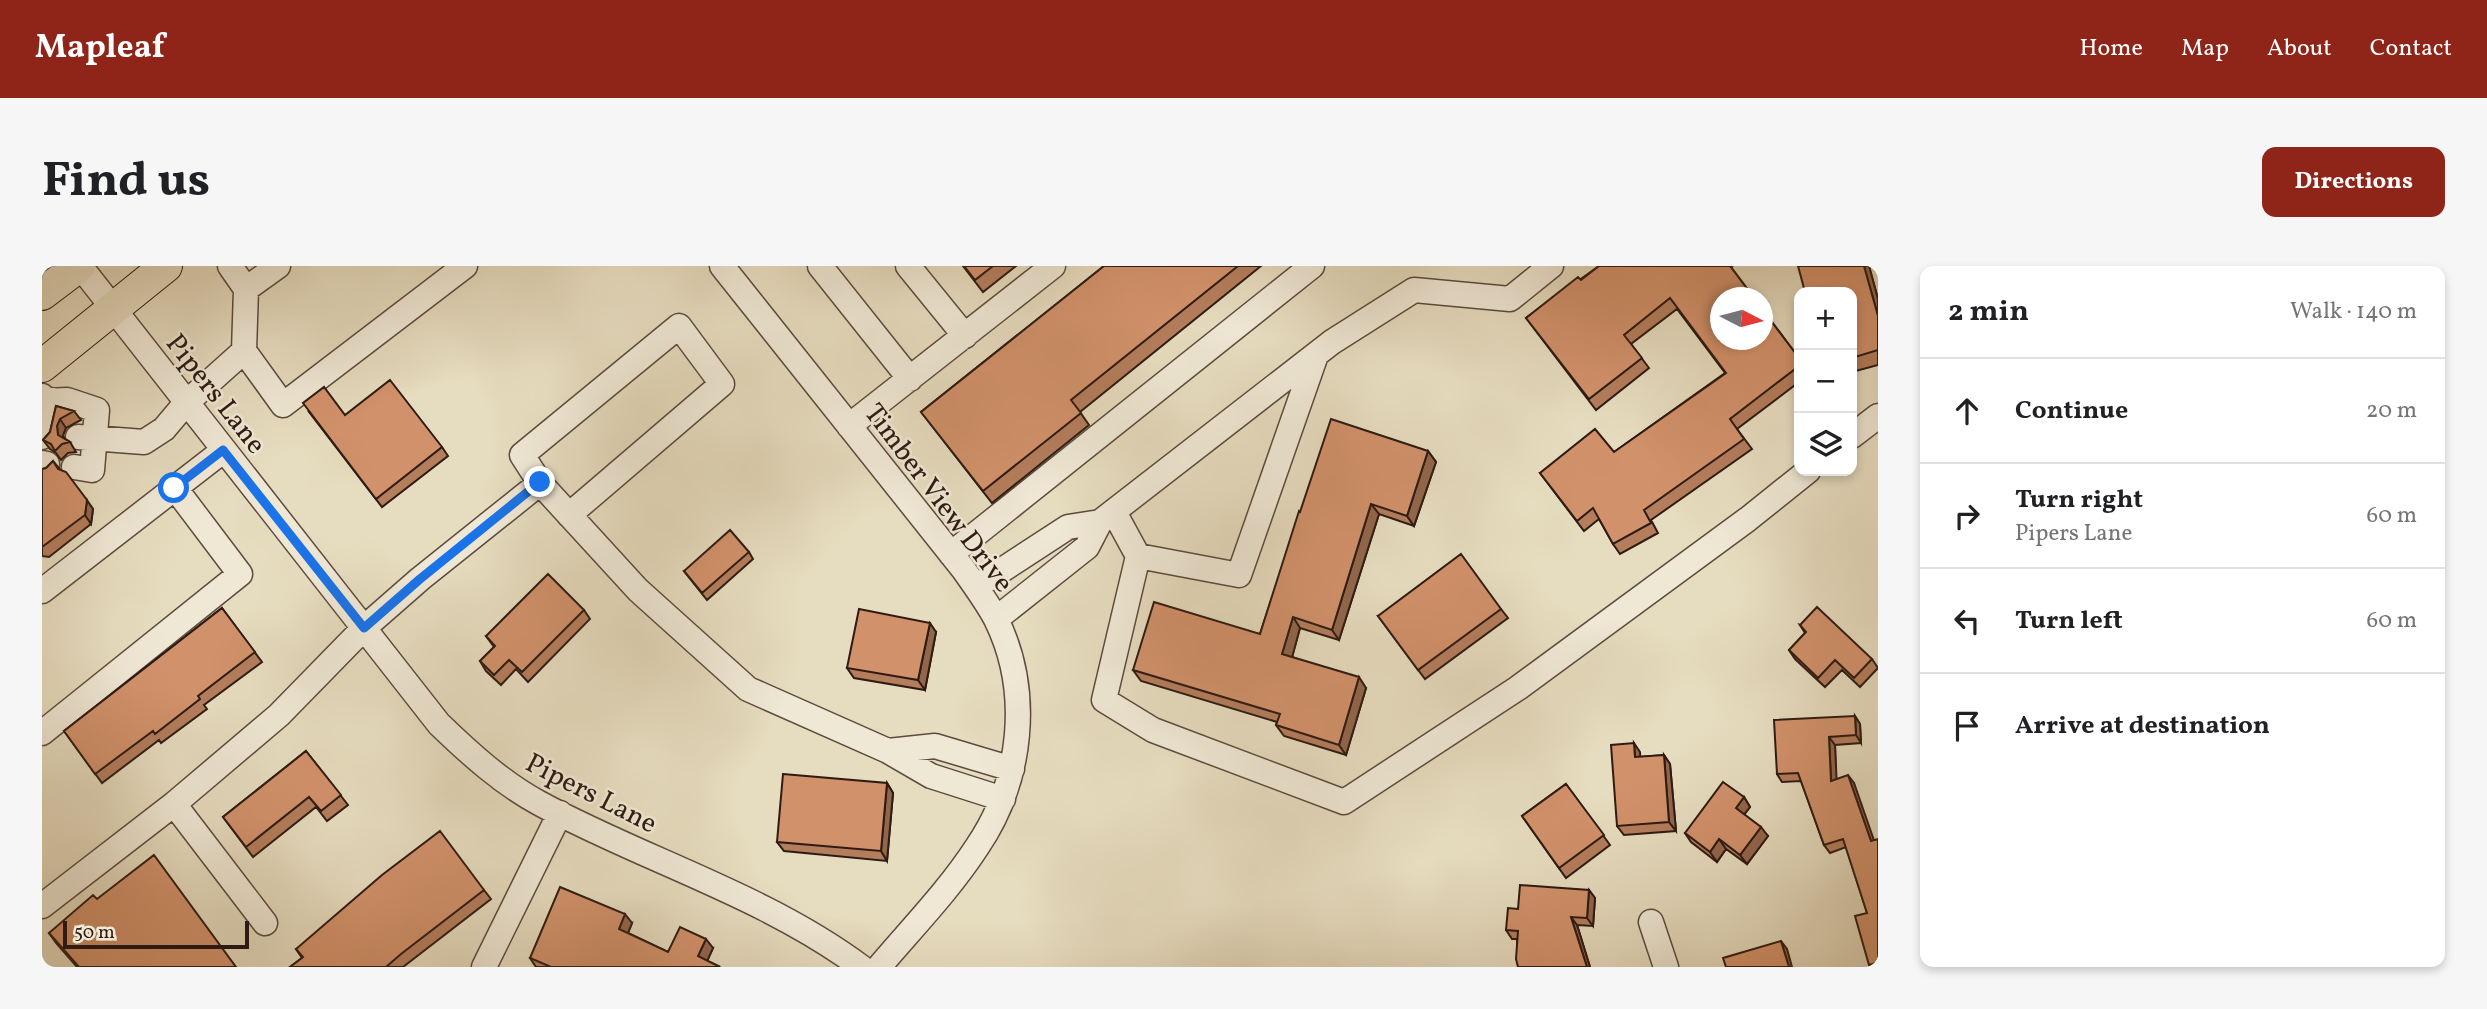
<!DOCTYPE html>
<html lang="en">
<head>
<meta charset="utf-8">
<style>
  :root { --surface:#fff; --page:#f6f6f6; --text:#202124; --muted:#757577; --line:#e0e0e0; --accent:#8f2418 }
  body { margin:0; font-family:Vollkorn,serif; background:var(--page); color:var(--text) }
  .controls { position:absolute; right:21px; top:21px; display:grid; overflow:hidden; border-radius:14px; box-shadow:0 4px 10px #0003 }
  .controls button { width:63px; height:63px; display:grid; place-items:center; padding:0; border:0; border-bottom:2px solid var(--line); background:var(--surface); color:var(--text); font:35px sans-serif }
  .compass { position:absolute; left:1668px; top:21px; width:63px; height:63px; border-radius:50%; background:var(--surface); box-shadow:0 4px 10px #0003; rotate:96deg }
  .scale { position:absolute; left:21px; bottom:18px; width:186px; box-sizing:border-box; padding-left:7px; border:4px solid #2f1b13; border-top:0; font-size:19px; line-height:24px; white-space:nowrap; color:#2f1b13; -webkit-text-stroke:5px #efe8d5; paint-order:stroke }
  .stop { position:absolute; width:21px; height:21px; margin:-16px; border:5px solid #1a73e8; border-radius:50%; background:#fff }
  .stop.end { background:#1a73e8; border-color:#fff; box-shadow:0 2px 7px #0008 }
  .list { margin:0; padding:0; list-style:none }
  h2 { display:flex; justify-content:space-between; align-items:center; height:91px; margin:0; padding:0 28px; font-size:30px }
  h2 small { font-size:23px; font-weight:400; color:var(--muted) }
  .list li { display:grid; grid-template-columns:46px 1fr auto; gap:21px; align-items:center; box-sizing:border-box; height:105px; padding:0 28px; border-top:2px solid var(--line) }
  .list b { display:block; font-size:26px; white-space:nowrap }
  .list p { margin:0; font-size:23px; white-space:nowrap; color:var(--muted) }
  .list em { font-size:23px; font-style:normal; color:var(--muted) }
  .icon { flex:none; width:38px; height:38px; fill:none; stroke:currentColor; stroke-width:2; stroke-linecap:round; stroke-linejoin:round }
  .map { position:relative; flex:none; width:1836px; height:701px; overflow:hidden; border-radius:14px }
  header { display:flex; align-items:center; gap:42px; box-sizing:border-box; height:98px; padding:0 35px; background:var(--accent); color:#fff }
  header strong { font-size:33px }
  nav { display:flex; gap:38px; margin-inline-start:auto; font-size:24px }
  .intro { display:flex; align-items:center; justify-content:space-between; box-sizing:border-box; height:168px; padding:0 42px }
  h1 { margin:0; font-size:49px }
  .button { padding:18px 32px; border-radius:14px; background:var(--accent); color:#fff; font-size:24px; font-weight:700 }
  main { display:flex; gap:42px; padding:0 42px }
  aside { flex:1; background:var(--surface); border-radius:14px; box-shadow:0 4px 10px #0003 }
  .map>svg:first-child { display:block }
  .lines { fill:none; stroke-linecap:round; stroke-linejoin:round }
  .minor-casing { stroke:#5d4b3e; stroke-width:27 }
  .major-casing { stroke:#2f1b13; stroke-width:34 }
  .minor { stroke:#efe8d5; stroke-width:24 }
  .major { stroke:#e6dcbf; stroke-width:32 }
  .wall { fill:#b47d5c; stroke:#2f1b13; stroke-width:2 }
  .shaded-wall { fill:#92664b; stroke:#2f1b13; stroke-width:2 }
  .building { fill:#d1916b; stroke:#2f1b13; stroke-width:2 }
  .route { stroke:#1a73e8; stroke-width:9 }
  .labels { text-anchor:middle; stroke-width:5; stroke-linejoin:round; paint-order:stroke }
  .street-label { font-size:28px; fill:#2f1b13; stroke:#efe8d5 }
</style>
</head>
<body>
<header>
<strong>Mapleaf</strong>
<nav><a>Home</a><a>Map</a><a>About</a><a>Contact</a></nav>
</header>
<div class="intro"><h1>Find us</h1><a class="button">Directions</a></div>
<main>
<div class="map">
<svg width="1836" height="701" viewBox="0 0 1836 701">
  <rect width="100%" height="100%" fill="#e6dcbf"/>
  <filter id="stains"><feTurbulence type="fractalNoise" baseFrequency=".00286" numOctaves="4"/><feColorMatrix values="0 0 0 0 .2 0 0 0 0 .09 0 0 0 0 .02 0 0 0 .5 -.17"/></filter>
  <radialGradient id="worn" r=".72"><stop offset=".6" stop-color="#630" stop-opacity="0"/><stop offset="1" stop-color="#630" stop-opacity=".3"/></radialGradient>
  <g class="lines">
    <g class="minor-casing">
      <path id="minor" d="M38,0L397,458C427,487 460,517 497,537C602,594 722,629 819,701
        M188,0L204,23L236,0
        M680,0L922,304C933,320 945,336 954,353C990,426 980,515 935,581C907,624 870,662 837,701
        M778,0L868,113
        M866,0L923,70
        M202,85L204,23
        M0,130L4,135L25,134L55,144L50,204L32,201
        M807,160L1011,0
        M1810,170L1836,150
        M0,171L9,134
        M36,171L102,176L122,163L144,137L202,85L241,139L423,0
        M0,197L5,198
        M1072,246L1096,290L1062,434L1111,464L1302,536L1476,422L1706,253L1766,205
        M527,249L680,118L637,60L480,189L498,217L596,324L706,423L846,485L889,510L961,533
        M909,288L1270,0
        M1096,290L1197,309L1274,89
        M934,321L1026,261L1058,256
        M0,325L182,184
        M954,353L1045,281L1058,256L1290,76L1372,24L1468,33L1509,0
        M0,467L198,308L133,222
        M846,485L893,480L970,503
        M132,538L223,657
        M0,640L132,538L237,449L322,362L378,313L498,217
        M1609,656L1624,701
        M442,701L518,547"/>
    </g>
    <g class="major-casing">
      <path id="major" d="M0,28L37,0
        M0,100L124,0"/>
    </g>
    <use href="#minor" class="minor"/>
    <use href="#major" class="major"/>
  </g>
  <path class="wall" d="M921,0H974L941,26Z
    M1062,0H1219L1038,146L1047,159L950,237L879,146Z
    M1557,0H1691L1689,1L1757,92V116L1695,163L1710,183L1609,254L1616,267L1578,288L1571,278L1557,253L1542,265L1498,207L1572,186L1683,107L1635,43L1589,78L1607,102L1554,144L1484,52Z
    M1756,0H1827L1836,33V99L1810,106V26Z
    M14,140L32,145L39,154L24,162L21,169L22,172L28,176L34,186L26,187L19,194L14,187L8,183L1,174L8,166Z
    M267,146L303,149L400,181L406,190L340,241Z
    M1386,185L1394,196L1372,260L1337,248L1297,374L1258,362L1250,391L1324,422L1304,489L1242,470L1234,459L1235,456L1099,415L1091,404L1218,368L1258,246Z
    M11,195L51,243L49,258L7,291L0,290V203L4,202Z
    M707,286L711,293L665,334L642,305Z
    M180,342L220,396L162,439L165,443L119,477L117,474L60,517L22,465Z
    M1459,343L1466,352L1383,413L1336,350Z
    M542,344L548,353L486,416L474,403L459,419L444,405L438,395L452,381L444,370Z
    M1758,359L1830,393L1836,402L1818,421L1800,404L1783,421L1753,393L1747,384L1763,367Z
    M894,366L883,424L812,412L805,402Z
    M1813,450L1818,458L1819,477L1793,479L1794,513L1812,517L1836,701H1828L1827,699L1825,647L1804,581L1788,587L1782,579L1759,515L1740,516L1735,508Z
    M264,485L306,539L285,555L274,541L211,591L181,551Z
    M1598,486V491L1622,489L1628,498L1634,565L1582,569L1575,560Z
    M845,517L851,527L845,595L742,585L735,576Z
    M1524,518L1568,579L1524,612L1480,550Z
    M1702,531L1708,541L1702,549L1726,570L1705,598L1684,583L1675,596L1649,576L1643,567Z
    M442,624L449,633L361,701H248L260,692L254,683Z
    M1547,624L1553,632L1551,660L1535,659L1548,701H1476L1475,673H1470L1464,664L1476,643Z
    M55,633L194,701H35L14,677L7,667Z
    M590,657L586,667L626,686L671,682L665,695L678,701H494L488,692Z"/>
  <path class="shaded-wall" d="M1822,0H1827L1836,33V50Z
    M18,153L24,162L21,169L23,178L16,169L15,160Z
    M1386,185L1394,196L1372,260L1365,250Z
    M45,234L51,243L49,258L43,249Z
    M1329,238L1337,248L1297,374L1290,364Z
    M1251,351L1258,362L1248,399L1240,388Z
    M888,357L894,366L883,424L876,414Z
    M1317,411L1324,422L1304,489L1297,479Z
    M1813,450L1818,458L1819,477L1814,469Z
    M1787,471L1793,479L1795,523L1789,515Z
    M1592,477L1598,486L1599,501L1593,491Z
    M1622,489L1628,498L1634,565L1627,556Z
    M1806,509L1812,517L1835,583L1829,575Z
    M845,517L851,527L845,595L839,585Z
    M1702,531L1708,541L1700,551L1694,542Z
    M1719,561L1726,570L1705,598L1698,589Z
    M1677,573L1684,583L1675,596L1668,586Z
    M1547,624L1553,632L1551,660L1545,652Z
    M583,648L590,657L584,672L577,663Z
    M1529,651L1535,659L1548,701H1545Z
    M664,673L671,682L663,700L656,690Z
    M1739,675L1745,683L1750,701H1747Z"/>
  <path class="building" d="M922,0H951L933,14Z
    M1062,0H1196L1029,134L1039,147L941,225L879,146Z
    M1557,0H1688L1712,32H1678V74H1720V43L1757,92V100L1688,153L1702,173L1602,244L1609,257L1571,278L1551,242L1535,255L1498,207L1553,163L1572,186L1684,107L1628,32L1582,69L1600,92L1547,133L1484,52L1536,11L1539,14Z
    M1756,0H1822L1836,50V84L1810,92V26H1763Z
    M348,114L400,181L334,233L261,137L282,121L303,149Z
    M14,140L32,145L18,153L15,160L16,169L28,176L20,178L13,185L9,178L1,174L8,166Z
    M1289,153L1386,185L1365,250L1329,238L1290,364L1251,351L1240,388L1317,411L1297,479L1234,459L1238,448L1091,404L1112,336L1218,368L1257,245L1258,246Z
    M11,195L16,203L24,206L45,234L43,249L0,281V203L4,202Z
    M688,264L707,286L660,327L642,305Z
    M1419,288L1459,343L1376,404L1336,350Z
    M506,308L542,344L480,406L467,394L452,409L438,395L453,380L444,370Z
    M1775,341L1830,393L1812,412L1793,394L1776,412L1747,384L1764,366L1758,359Z
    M180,342L213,386L156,430L158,433L113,468L111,465L53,508L22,465Z
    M817,343L888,357L876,414L805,402Z
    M1813,450L1814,469L1787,471L1789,515L1806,509L1829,575L1836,573V701L1834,697L1827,699L1813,650L1825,647L1801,573L1782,579L1756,507L1735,508L1732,454Z
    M1592,477L1593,491L1622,489L1627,556L1575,560L1569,479Z
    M264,485L299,529L279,545L267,531L204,581L181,551Z
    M741,508L845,517L839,585L735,576Z
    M1681,516L1702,531L1694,542L1719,561L1698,589L1677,573L1668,586L1643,567Z
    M1524,518L1562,569L1517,602L1480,550Z
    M398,565L442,624L359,688L344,701H248L261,691L254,683L340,609Z
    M112,589L194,701H37L7,667L51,629L55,633Z
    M1478,619L1547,624L1545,652L1529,651L1545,701H1476L1474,693L1476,665L1464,664L1466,642L1476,643Z
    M518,621L583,648L577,663L626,686L638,661L664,673L656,690L678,701H509L488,692Z
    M1739,675L1747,701H1684L1681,692Z"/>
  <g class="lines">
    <path class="route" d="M132,222L181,184L322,362L378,313L498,216"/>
  </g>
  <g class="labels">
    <g class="street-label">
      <text transform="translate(175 127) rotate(52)" y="10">Pipers Lane</text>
      <text transform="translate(898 231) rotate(53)" y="10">Timber View Drive</text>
      <text transform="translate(550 526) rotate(27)" y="10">Pipers Lane</text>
    </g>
  </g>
  <rect width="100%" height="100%" filter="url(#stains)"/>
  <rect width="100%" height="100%" fill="url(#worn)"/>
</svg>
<div class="controls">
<button>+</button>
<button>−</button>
<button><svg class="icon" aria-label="layers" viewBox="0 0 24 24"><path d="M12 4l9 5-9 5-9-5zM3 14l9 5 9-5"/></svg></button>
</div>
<svg class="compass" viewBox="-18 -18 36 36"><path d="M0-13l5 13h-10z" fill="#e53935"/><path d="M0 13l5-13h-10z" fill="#757577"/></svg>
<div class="scale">50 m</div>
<div class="stop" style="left:132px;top:222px"></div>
<div class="stop end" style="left:498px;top:216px"></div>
</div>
<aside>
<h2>2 min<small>Walk · 140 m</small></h2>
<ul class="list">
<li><svg class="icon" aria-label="ahead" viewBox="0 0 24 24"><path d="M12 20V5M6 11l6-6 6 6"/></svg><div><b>Continue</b></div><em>20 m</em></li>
<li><svg class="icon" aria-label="right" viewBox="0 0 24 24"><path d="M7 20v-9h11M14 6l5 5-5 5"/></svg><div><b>Turn right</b><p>Pipers Lane</p></div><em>60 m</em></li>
<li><svg class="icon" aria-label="left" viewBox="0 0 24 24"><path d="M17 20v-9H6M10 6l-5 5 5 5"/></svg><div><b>Turn left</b></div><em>60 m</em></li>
<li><svg class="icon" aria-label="arrive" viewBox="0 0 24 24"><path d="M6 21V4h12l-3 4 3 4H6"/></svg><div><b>Arrive at destination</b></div></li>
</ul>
</aside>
</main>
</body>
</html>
